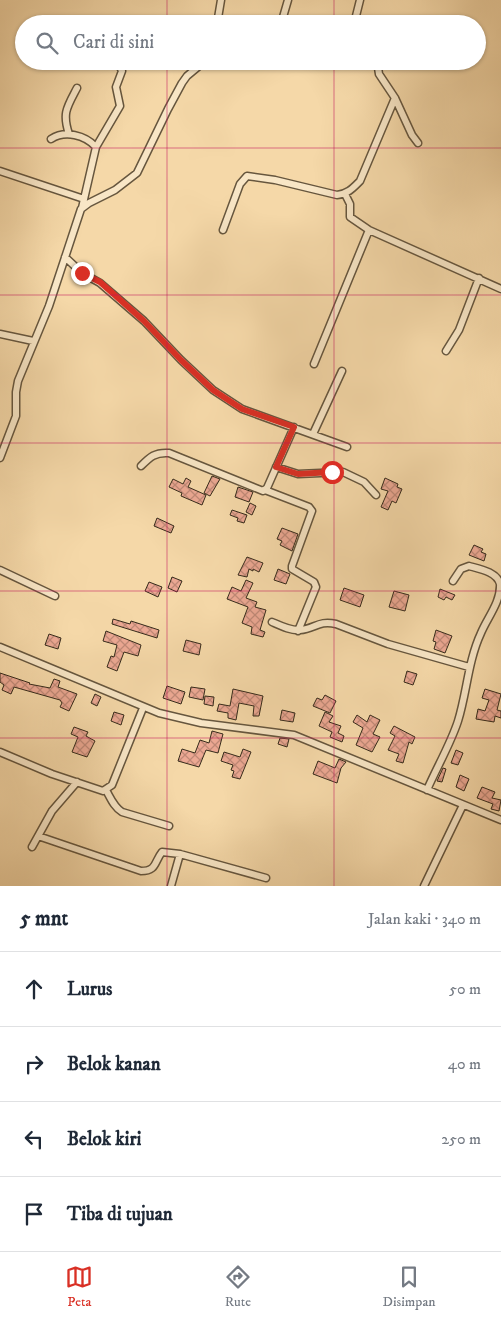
<!DOCTYPE html>
<html lang="id">
<head>
<meta charset="utf-8">
<style>
  :root { --surface:#fff; --page:#f6f6f7; --text:#1f2937; --muted:#747a83; --line:#e0e1e3; --accent:#d93025 }
  body { margin:0; font-family:"IM FELL DW Pica",serif; background:var(--page); color:var(--text) }
  .stop { position:absolute; width:15px; height:15px; margin:-11px; border:4px solid #d93025; border-radius:50%; background:#fff }
  .stop.end { background:#d93025; border-color:#fff; box-shadow:0 1px 5px #0008 }
  .list { margin:0; padding:0; list-style:none }
  h2 { display:flex; justify-content:space-between; align-items:center; height:65px; margin:0; padding:0 20px; font-size:21px }
  h2 small { font-size:16px; font-weight:400; color:var(--muted) }
  .list li { display:grid; grid-template-columns:32px 1fr auto; gap:15px; align-items:center; box-sizing:border-box; height:75px; padding:0 20px; border-top:1px solid var(--line) }
  .list b { display:block; font-size:19px; white-space:nowrap }
  .list em { font-size:16px; font-style:normal; color:var(--muted) }
  .icon { flex:none; width:28px; height:28px; fill:none; stroke:currentColor; stroke-width:2; stroke-linecap:round; stroke-linejoin:round }
  .map { position:relative; flex:none; width:501px; height:886px; overflow:hidden }
  .search { position:absolute; background:var(--surface); box-shadow:0 1px 4px #0004; left:15px; right:15px; top:15px; height:55px; display:flex; align-items:center; gap:12px; box-sizing:border-box; padding:0 18px; border-radius:28px; color:var(--muted); font-size:19px }
  .sheet { height:365px; background:var(--surface) }
  nav { display:flex; justify-content:space-around; align-items:center; box-sizing:border-box; height:70px; border-top:1px solid var(--line); background:var(--surface); font-size:14px; color:var(--muted) }
  nav a { display:grid; justify-items:center; gap:2px }
  nav .on { color:var(--accent) }
  .map>svg:first-child { display:block }
  .building { fill:url(#building-cross-hatch); stroke:#362b1b }
  .lines { fill:none; stroke-linecap:round; stroke-linejoin:round }
  .minor-casing { stroke:#66563e; stroke-width:9 }
  .minor { stroke:#f8e6c6; stroke-width:6 }
  .route { stroke:#d93025; stroke-width:6 }
  .grid { fill:none; stroke:#c2185b; stroke-width:1; stroke-opacity:0.55 }
</style>
</head>
<body>
<div class="map">
<svg width="501" height="886" viewBox="0 0 501 886">
  <defs>
    <pattern id="building-cross-hatch" width="8" height="8" patternUnits="userSpaceOnUse" patternTransform="scale(1.25)"><rect width="8" height="8" fill="#eca893"/><path d="M0 0l8 8M0 8l8-8" fill="none" stroke="#c08977"/></pattern>
  </defs>
  <rect width="100%" height="100%" fill="#f5d8a8"/>
  <filter id="stains"><feTurbulence type="fractalNoise" baseFrequency=".004" numOctaves="4"/><feColorMatrix values="0 0 0 0 .2 0 0 0 0 .09 0 0 0 0 .02 0 0 0 .5 -.17"/></filter>
  <radialGradient id="worn" r=".72"><stop offset=".6" stop-color="#630" stop-opacity="0"/><stop offset="1" stop-color="#630" stop-opacity=".3"/></radialGradient>
  <path class="building" d="M212,476L220,479L210,496L204,493Z
    M186,478L191,481L188,487L206,495L202,505L181,496L182,493L169,487L173,479L183,484Z
    M385,478L398,484L397,487L402,489L396,503L392,501L388,510L381,507L388,491L381,489Z
    M238,487L253,492L249,502L235,497Z
    M250,503L256,506L252,515L246,512Z
    M232,510L247,515L244,523L237,521L238,518L230,515Z
    M157,518L174,526L171,533L154,526Z
    M282,528L298,534L292,551L280,545L282,541L277,539Z
    M474,545L483,549L481,552L486,554L484,561L469,555Z
    M247,557L263,563L259,572L253,569V571L249,569L247,577L238,575Z
    M278,569L290,574L286,584L274,580Z
    M172,577L182,581L177,592L168,588Z
    M246,580L253,583L246,598L257,602L255,607L266,610L260,630L265,632L263,637L251,634L252,627L242,623L248,607L227,599L232,587L241,591Z
    M149,582L162,587L158,597L145,591Z
    M344,588L364,595L360,607L340,600Z
    M440,589L455,595L452,600L446,597L444,600L438,597Z
    M394,591L409,595L405,611L389,607Z
    M113,619L130,624L131,621L159,630L157,638L112,624Z
    M436,630L452,636L445,653L434,649L436,642L433,641Z
    M106,631L141,645L138,656L124,652L117,671L107,667L111,656L114,657L117,645L103,641Z
    M49,634L61,638L58,649L45,645Z
    M186,640L201,644L199,655L183,651Z
    M407,671L417,674L413,685L404,682Z
    M0,673L30,683L29,684L50,688L54,679L60,681L58,687L77,694L69,711L60,707L62,703L60,700L14,687L11,694L2,690L4,685L0,682Z
    M167,686L185,692L181,704L163,698Z
    M191,687L205,689L203,700L189,697Z
    M233,689L263,696L259,716H253L254,706L239,703L236,720L228,718V713L217,711L219,704L230,706Z
    M485,689L501,694L497,710L501,711V718L495,716L494,722L476,719L478,709L485,711L489,700L482,698Z
    M95,694L101,697L97,706L91,703Z
    M325,695L336,701L330,713L313,706L317,698L322,700Z
    M205,696L214,697L213,706L204,704Z
    M282,710L295,713L293,722L280,720Z
    M114,712L124,715L121,725L111,721Z
    M325,712L333,716L329,722L341,726L338,733L344,736L342,742L330,737L332,732L319,726Z
    M357,715L367,722L370,715L380,720L373,734L380,737L372,752L356,745L363,728L353,722Z
    M394,726L415,737L412,744L409,742L403,763L396,761L399,754L388,750L395,736L390,733Z
    M74,727L88,732L86,736L95,741L87,757L72,752L78,737L71,734Z
    M212,731L223,734L218,753L206,750L199,767L178,761L182,749L195,753L200,740L209,743Z
    M280,738L289,739L287,747L278,744Z
    M243,749L251,752L240,779L232,777L234,771L231,770L233,765L221,761L224,752L240,757Z
    M456,750L463,753L458,765L451,763Z
    M339,759L346,762L341,768L337,783L313,774L318,761L335,768Z
    M443,768L446,769L442,782L437,781Z
    M460,775L469,779L464,791L456,787Z
    M482,787L495,792L492,798L501,800L499,811L491,809L493,804L477,798Z"/>
  <g class="lines">
    <g class="minor-casing">
      <path id="minor" d="M217,24L221,0
        M281,24L288,0
        M354,24L360,0
        M377,61L379,74L395,98L412,135L418,143
        M69,134C62,113 67,107 77,88
        M51,139C65,130 85,135 96,147L82,208
        M96,147L120,106L116,87L122,71L119,65L114,61
        M0,171L84,199
        M345,194L350,204V217L369,230L501,289
        M223,230L240,184L247,176L275,180L337,195C348,194 353,188 360,181L395,98
        M65,257L82,273L100,283L144,321L181,360L213,390L242,409L347,447
        M0,334L33,341
        M446,351L459,330L479,278
        M314,364L369,230
        M313,434L342,371
        M0,458L16,416V392L18,381L49,306L81,209L89,203L115,190L137,173L168,109L182,83L187,76L205,61
        M141,466C150,457 155,452 169,453L263,491L267,488L294,427
        M276,467L298,474L343,472L364,482L376,495
        M265,490L309,507L312,511L292,566V569L314,582L316,587L298,631
        M0,570L55,596
        M272,622C281,626 291,631 300,630C315,629 318,620 336,624L388,644L469,667
        M0,647L159,713L201,723L294,735L501,820
        M0,752L52,774L103,791L112,785L143,708
        M106,790C111,799 114,807 122,812L169,826
        M427,790C436,769 451,743 458,721C467,692 468,661 481,633C487,618 501,602 500,584C497,572 480,569 469,566L461,569L453,581
        M38,836L141,871C157,871 154,862 162,852L180,854L171,886
        M32,847L52,811L77,782
        M180,854L266,878
        M424,886L463,805"/>
    </g>
    <use href="#minor" class="minor"/>
  </g>
  <g class="lines">
    <path class="route" d="M82,273L100,282L144,321L181,360L213,390L242,409L294,427L276,467L298,474L332,472"/>
  </g>
  <path class="grid" d="M167,0V24M334,0V24M167,61V886M334,61V886M0,148H501M0,295H501M0,443H501M0,591H501M0,738H501"/>
  <rect width="100%" height="100%" filter="url(#stains)"/>
  <rect width="100%" height="100%" fill="url(#worn)"/>
</svg>
<div class="stop" style="left:332px;top:472px"></div>
<div class="stop end" style="left:82px;top:273px"></div>
<div class="search"><svg class="icon" aria-label="search" viewBox="0 0 24 24"><circle cx="10" cy="10" r="6"/><path d="M15 15l6 6"/></svg>Cari di sini</div>
</div>
<section class="sheet">
<h2>5 mnt<small>Jalan kaki · 340 m</small></h2>
<ul class="list">
<li><svg class="icon" aria-label="ahead" viewBox="0 0 24 24"><path d="M12 20V5M6 11l6-6 6 6"/></svg><div><b>Lurus</b></div><em>50 m</em></li>
<li><svg class="icon" aria-label="right" viewBox="0 0 24 24"><path d="M7 20v-9h11M14 6l5 5-5 5"/></svg><div><b>Belok kanan</b></div><em>40 m</em></li>
<li><svg class="icon" aria-label="left" viewBox="0 0 24 24"><path d="M17 20v-9H6M10 6l-5 5 5 5"/></svg><div><b>Belok kiri</b></div><em>250 m</em></li>
<li><svg class="icon" aria-label="arrive" viewBox="0 0 24 24"><path d="M6 21V4h12l-3 4 3 4H6"/></svg><div><b>Tiba di tujuan</b></div></li>
</ul>
</section>
<nav>
<a class="on"><svg class="icon" aria-label="map" viewBox="0 0 24 24"><path d="M3 6l6-2 6 2 6-2v14l-6 2-6-2-6 2zM9 4v14M15 6v14"/></svg>Peta</a>
<a><svg class="icon" aria-label="directions" viewBox="0 0 24 24"><path d="M12 3l9 9-9 9-9-9zM9 14v-3h6M13 9l2 2-2 2"/></svg>Rute</a>
<a><svg class="icon" aria-label="saved" viewBox="0 0 24 24"><path d="M7 4h10v16l-5-4-5 4z"/></svg>Disimpan</a>
</nav>
</body>
</html>
